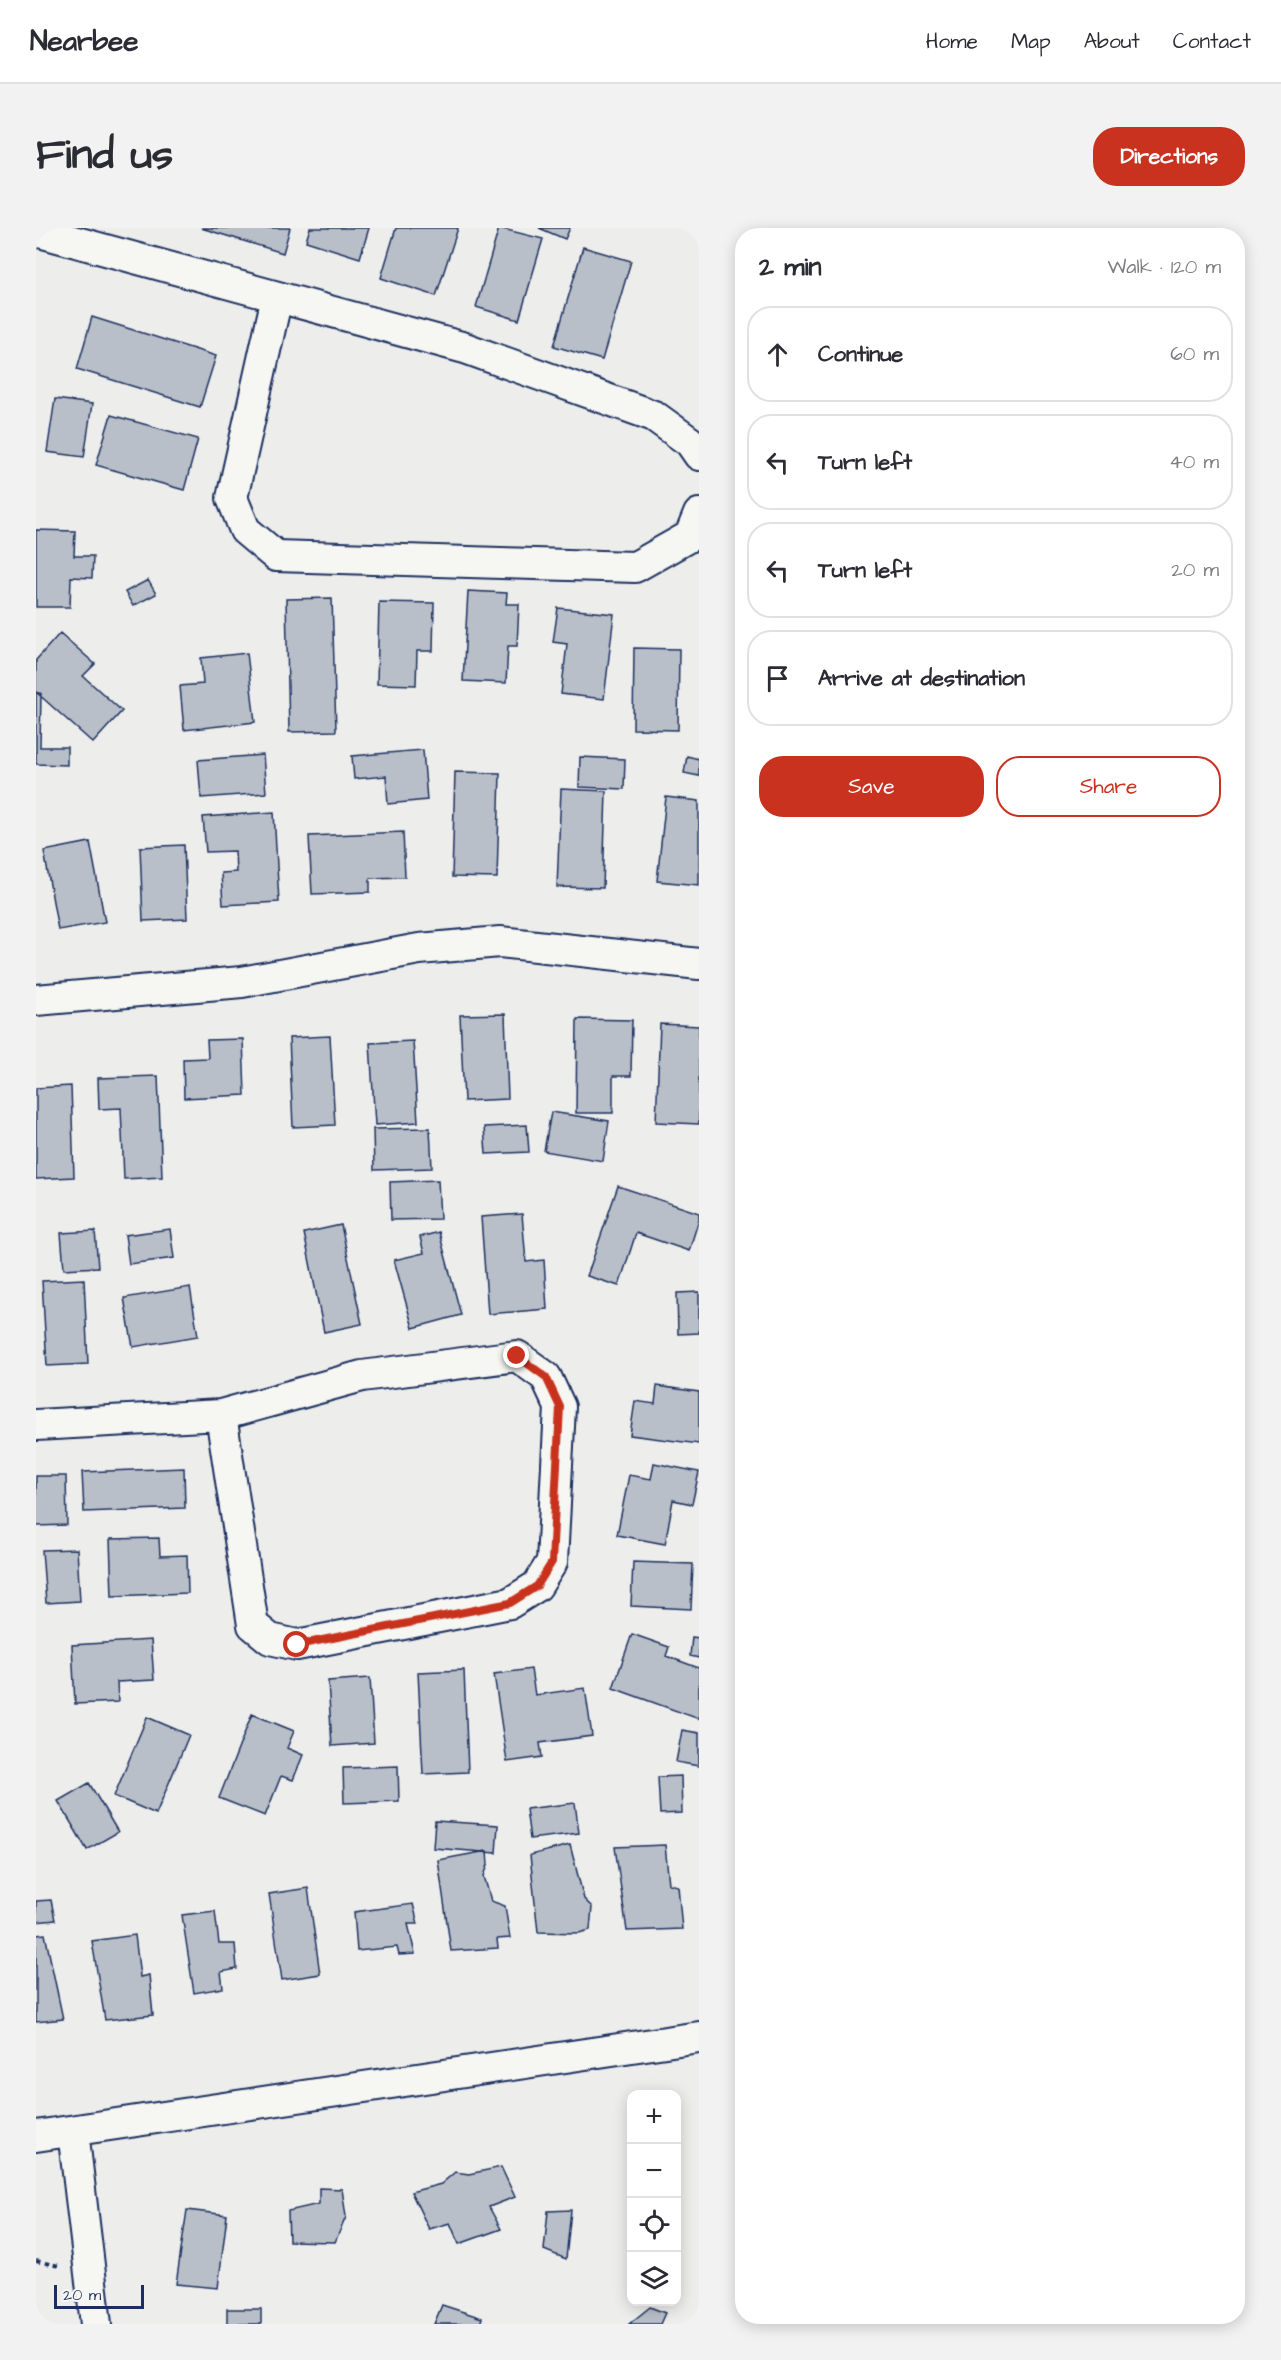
<!DOCTYPE html>
<html lang="en">
<head>
<meta charset="utf-8">
<style>
  :root { --surface:#fff; --page:#f2f2f3; --text:#2b2b33; --muted:#7c7c81; --line:#e1e1e2; --accent:#c8321e }
  body { margin:0; font-family:"Architects Daughter",sans-serif; background:var(--page); color:var(--text) }
  .controls { position:absolute; right:18px; bottom:18px; display:grid; overflow:hidden; border-radius:12px; box-shadow:0 3px 15px #0003 }
  .controls button { width:54px; height:54px; display:grid; place-items:center; padding:0; border:0; border-bottom:2px solid var(--line); background:var(--surface); color:var(--text); font:30px sans-serif }
  .scale { position:absolute; left:18px; bottom:15px; width:90px; box-sizing:border-box; padding-left:6px; border:3px solid #1b2f5e; border-top:0; font-size:16px; line-height:21px; white-space:nowrap; color:#1b2f5e; -webkit-text-stroke:4px #f6f6f2; paint-order:stroke }
  .stop { position:absolute; width:18px; height:18px; margin:-14px; border:4px solid #c8321e; border-radius:50%; background:#fff }
  .stop.end { background:#c8321e; border-color:#fff; box-shadow:0 2px 6px #0008 }
  .list { margin:0; padding:0; list-style:none }
  h2 { display:flex; justify-content:space-between; align-items:center; height:78px; margin:0; padding:0 24px; font-size:26px }
  h2 small { font-size:20px; font-weight:400; color:var(--muted) }
  .list li { display:grid; grid-template-columns:39px 1fr auto; gap:18px; align-items:center; box-sizing:border-box; height:96px; margin:0 12px 12px; padding:0 12px; border:2px solid var(--line); border-radius:24px }
  .list b { display:block; font-size:22px; white-space:nowrap }
  .list em { font-size:20px; font-style:normal; color:var(--muted) }
  .actions { display:flex; gap:12px; padding:18px 24px }
  .actions a { flex:1; padding:14px 0; border:2px solid var(--accent); border-radius:24px; text-align:center; font-size:21px; color:var(--accent) }
  .actions .main { background:var(--accent); color:#fff }
  .icon { flex:none; width:33px; height:33px; fill:none; stroke:currentColor; stroke-width:2; stroke-linecap:round; stroke-linejoin:round }
  .map { position:relative; flex:none; width:663px; height:2096px; overflow:hidden; border-radius:24px }
  header { display:flex; align-items:center; gap:36px; box-sizing:border-box; height:84px; padding:0 30px; background:var(--surface); border-bottom:2px solid var(--line) }
  header strong { font-size:28px }
  nav { display:flex; gap:33px; margin-inline-start:auto; font-size:21px }
  .intro { display:flex; align-items:center; justify-content:space-between; box-sizing:border-box; height:144px; padding:0 36px }
  h1 { margin:0; font-size:42px }
  .button { padding:15px 27px; border-radius:24px; background:var(--accent); color:#fff; font-size:21px; font-weight:700 }
  main { display:flex; gap:36px; padding:0 36px }
  aside { flex:1; background:var(--surface); border-radius:24px; box-shadow:0 3px 15px #0003 }
  .map>svg:first-child { display:block }
  .building { fill:#b9bfc8; stroke:#1b2f5e; stroke-width:1.5 }
  .lines { fill:none; stroke-linecap:round; stroke-linejoin:round }
  .street-casing { stroke:#1b2f5e; stroke-width:34 }
  .path { stroke:#1b2f5e; stroke-width:4; stroke-dasharray:4.5 4.5; stroke-linecap:butt }
  .street { stroke:#f6f6f2; stroke-width:30 }
  .route { stroke:#c8321e; stroke-width:8 }
</style>
</head>
<body>
<header>
<strong>Nearbee</strong>
<nav><a>Home</a><a>Map</a><a>About</a><a>Contact</a></nav>
</header>
<div class="intro"><h1>Find us</h1><a class="button">Directions</a></div>
<main>
<div class="map">
<svg width="663" height="2096" viewBox="0 0 663 2096">
  <rect width="100%" height="100%" fill="#edeeec"/>
  <filter id="ink" filterUnits="userSpaceOnUse"><feTurbulence type="fractalNoise" baseFrequency=".0167" numOctaves="2"/><feDisplacementMap in="SourceGraphic" scale="12" xChannelSelector="R" yChannelSelector="G"/><feConvolveMatrix kernelMatrix="1 2 1 2 8 2 1 2 1" color-interpolation-filters="sRGB"/></filter>
  <g filter="url(#ink)">
    <path class="building" d="M165,0H254L247,25Z
      M274,0H333L324,30L270,13Z
      M360,0H422L400,68L345,50Z
      M463,0L507,11L483,92L440,79Z
      M503,0H534L529,11Z
      M547,19L595,33L566,132L518,118Z
      M56,89L180,128L164,179L41,141Z
      M19,171L56,176L48,229L11,224Z
      M75,187L162,211L148,262L60,237Z
      M0,302L39,303L38,328H57L56,350L35,349L34,379H0Z
      M112,352L120,366L97,378L89,364Z
      M432,363L471,365L470,376H483L481,418H472L470,455L427,453Z
      M296,370L300,503L253,504L250,371Z
      M343,374L398,375L397,423H381L380,457L341,456Z
      M522,380L578,386L568,471L525,466L531,416L517,414Z
      M24,405L59,436L47,448L86,483L57,515L0,464V432Z
      M598,420L643,421L642,502L597,501Z
      M211,425L219,494L148,502L144,458L167,456L165,430Z
      M0,465H5L4,519H31V537L0,536Z
      M387,522L391,572L352,576L350,548L318,551L316,528Z
      M227,527L230,565L165,570L162,532Z
      M651,528L663,531V548L648,545Z
      M544,529L589,531L588,561L543,559Z
      M419,544L464,545L461,650L416,649Z
      M525,561L570,563L567,660L521,659Z
      M630,569L663,573V657L621,653Z
      M238,584L243,674L187,677L185,645L200,644L199,623L170,624L167,589Z
      M367,604L369,649L334,650V664L276,666L273,608Z
      M54,614L69,694L22,702L8,623Z
      M148,617L151,691L107,693L104,619Z
      M469,786L472,871L428,873L424,787Z
      M541,791L596,792L595,848H577V885H540Z
      M624,796L663,798V896L620,894Z
      M294,808L299,897L257,899L253,810Z
      M207,811L209,867L148,870L147,831L172,830L171,812Z
      M377,813L382,894L339,897L334,815Z
      M122,848L126,949L88,951L85,880L63,881L62,850Z
      M35,858L38,949L0,951V860Z
      M515,884L573,893L567,933L508,923Z
      M491,897L493,924L450,926L448,899Z
      M394,900L396,940L338,942L337,901Z
      M402,952L404,991L355,992L354,954Z
      M582,958L663,985V991L653,1023L600,1005L583,1058L551,1048Z
      M486,986L490,1034L508,1032L511,1081L452,1086L445,989Z
      M305,997L326,1096L288,1104L268,1005Z
      M134,1001L138,1030L93,1036L89,1007Z
      M59,1003L62,1039L28,1041L25,1005Z
      M403,1004L425,1087L377,1100L358,1032L388,1025L384,1009Z
      M48,1051L52,1136L11,1138L6,1053Z
      M154,1059L162,1108L97,1119L88,1070Z
      M663,1064V1105L642,1106L641,1065Z
      M621,1158L663,1164V1216L594,1207L599,1173L619,1176Z
      M618,1235L663,1244L656,1276L637,1272L629,1316L581,1307L593,1247L615,1251Z
      M148,1240L149,1280L48,1284L46,1244Z
      M0,1248H30L31,1297L0,1298Z
      M123,1310L124,1328L151,1327L152,1365L76,1368L74,1311Z
      M41,1321L44,1373L10,1375L6,1322Z
      M597,1334L657,1336L655,1381L595,1378Z
      M596,1406L633,1419L630,1428L663,1440V1491L577,1460Z
      M656,1409L663,1410V1430L654,1428Z
      M115,1412L118,1452L81,1454L82,1474L39,1476L36,1417Z
      M495,1441L499,1467L549,1460L556,1508L504,1515L506,1529L471,1534L458,1446Z
      M428,1442L432,1544L387,1546L382,1444Z
      M334,1450L338,1515L296,1518L292,1453Z
      M216,1486L258,1503L251,1520L267,1527L257,1552L245,1548L229,1588L183,1570Z
      M111,1489L153,1507L120,1586L78,1568Z
      M646,1502L663,1505V1538L640,1534Z
      M362,1538L363,1573L308,1575L307,1540Z
      M645,1548L646,1585L624,1586L622,1549Z
      M53,1555L82,1604L51,1622L22,1573Z
      M539,1575L543,1605L494,1611L490,1581Z
      M399,1593L462,1597L460,1625L397,1620Z
      M534,1617L548,1671L556,1679L554,1702L543,1705L502,1704L494,1627Z
      M629,1617L633,1656L642,1658L646,1701L591,1703L579,1619Z
      M451,1623L452,1637L448,1648L455,1673L469,1678L474,1710L461,1711L462,1720L415,1723L402,1632Z
      M272,1660L284,1746L246,1752L233,1666Z
      M15,1672L19,1692L0,1694V1673Z
      M377,1676L382,1696H372L379,1726L363,1727L361,1719L321,1723L318,1684Z
      M179,1683L183,1716H199L201,1741L185,1744L187,1760L158,1765L146,1687Z
      M9,1706L27,1791L0,1794V1707Z
      M99,1707L104,1749L113,1747L117,1787L69,1792L56,1713Z
      M465,1939L479,1969L453,1979L465,2001L423,2016L414,1995L393,2001L375,1964L405,1956L419,1944L433,1946Z
      M283,1960L306,1961L310,1989L299,2014L253,2013L252,1983L283,1976Z
      M151,1982L191,1987L182,2060L140,2056Z
      M535,1982L530,2031L508,2022L512,1983Z
      M406,2077L446,2090L444,2096H398Z
      M614,2079L629,2085L624,2096H593Z
      M191,2081H225V2096H191Z"/>
    <g class="lines">
      <g class="street-casing">
        <path id="street" d="M0,3L429,120L618,188L654,214L663,227
          M241,69L196,270L209,302L240,328L599,339L654,308L663,286
          M0,772L206,754L383,721L464,714L663,736
          M0,1197L185,1187L326,1148L481,1128L510,1149L524,1179L516,1334L501,1358L474,1375L261,1417L234,1411L217,1397L185,1187
          M37,1903L60,2096
          M0,1908L663,1809"/>
      </g>
      <path class="path" d="M0,2033L23,2038"/>
      <use href="#street" class="street"/>
    </g>
  </g>
  <g class="lines" filter="url(#ink)">
    <path class="route" d="M261,1417L474,1375L501,1358L516,1334L524,1179L510,1149L481,1128"/>
  </g>
</svg>
<div class="controls">
<button>+</button>
<button>−</button>
<button><svg class="icon" aria-label="locate" viewBox="0 0 24 24"><circle cx="12" cy="12" r="6"/><path d="M12 2v4M12 18v4M2 12h4M18 12h4"/></svg></button>
<button><svg class="icon" aria-label="layers" viewBox="0 0 24 24"><path d="M12 4l9 5-9 5-9-5zM3 14l9 5 9-5"/></svg></button>
</div>
<div class="scale">20 m</div>
<div class="stop" style="left:261px;top:1417px"></div>
<div class="stop end" style="left:481px;top:1128px"></div>
</div>
<aside>
<h2>2 min<small>Walk · 120 m</small></h2>
<ul class="list">
<li><svg class="icon" aria-label="ahead" viewBox="0 0 24 24"><path d="M12 20V5M6 11l6-6 6 6"/></svg><div><b>Continue</b></div><em>60 m</em></li>
<li><svg class="icon" aria-label="left" viewBox="0 0 24 24"><path d="M17 20v-9H6M10 6l-5 5 5 5"/></svg><div><b>Turn left</b></div><em>40 m</em></li>
<li><svg class="icon" aria-label="left" viewBox="0 0 24 24"><path d="M17 20v-9H6M10 6l-5 5 5 5"/></svg><div><b>Turn left</b></div><em>20 m</em></li>
<li><svg class="icon" aria-label="arrive" viewBox="0 0 24 24"><path d="M6 21V4h12l-3 4 3 4H6"/></svg><div><b>Arrive at destination</b></div></li>
</ul>
<div class="actions"><a class="main">Save</a><a>Share</a></div>
</aside>
</main>
</body>
</html>
